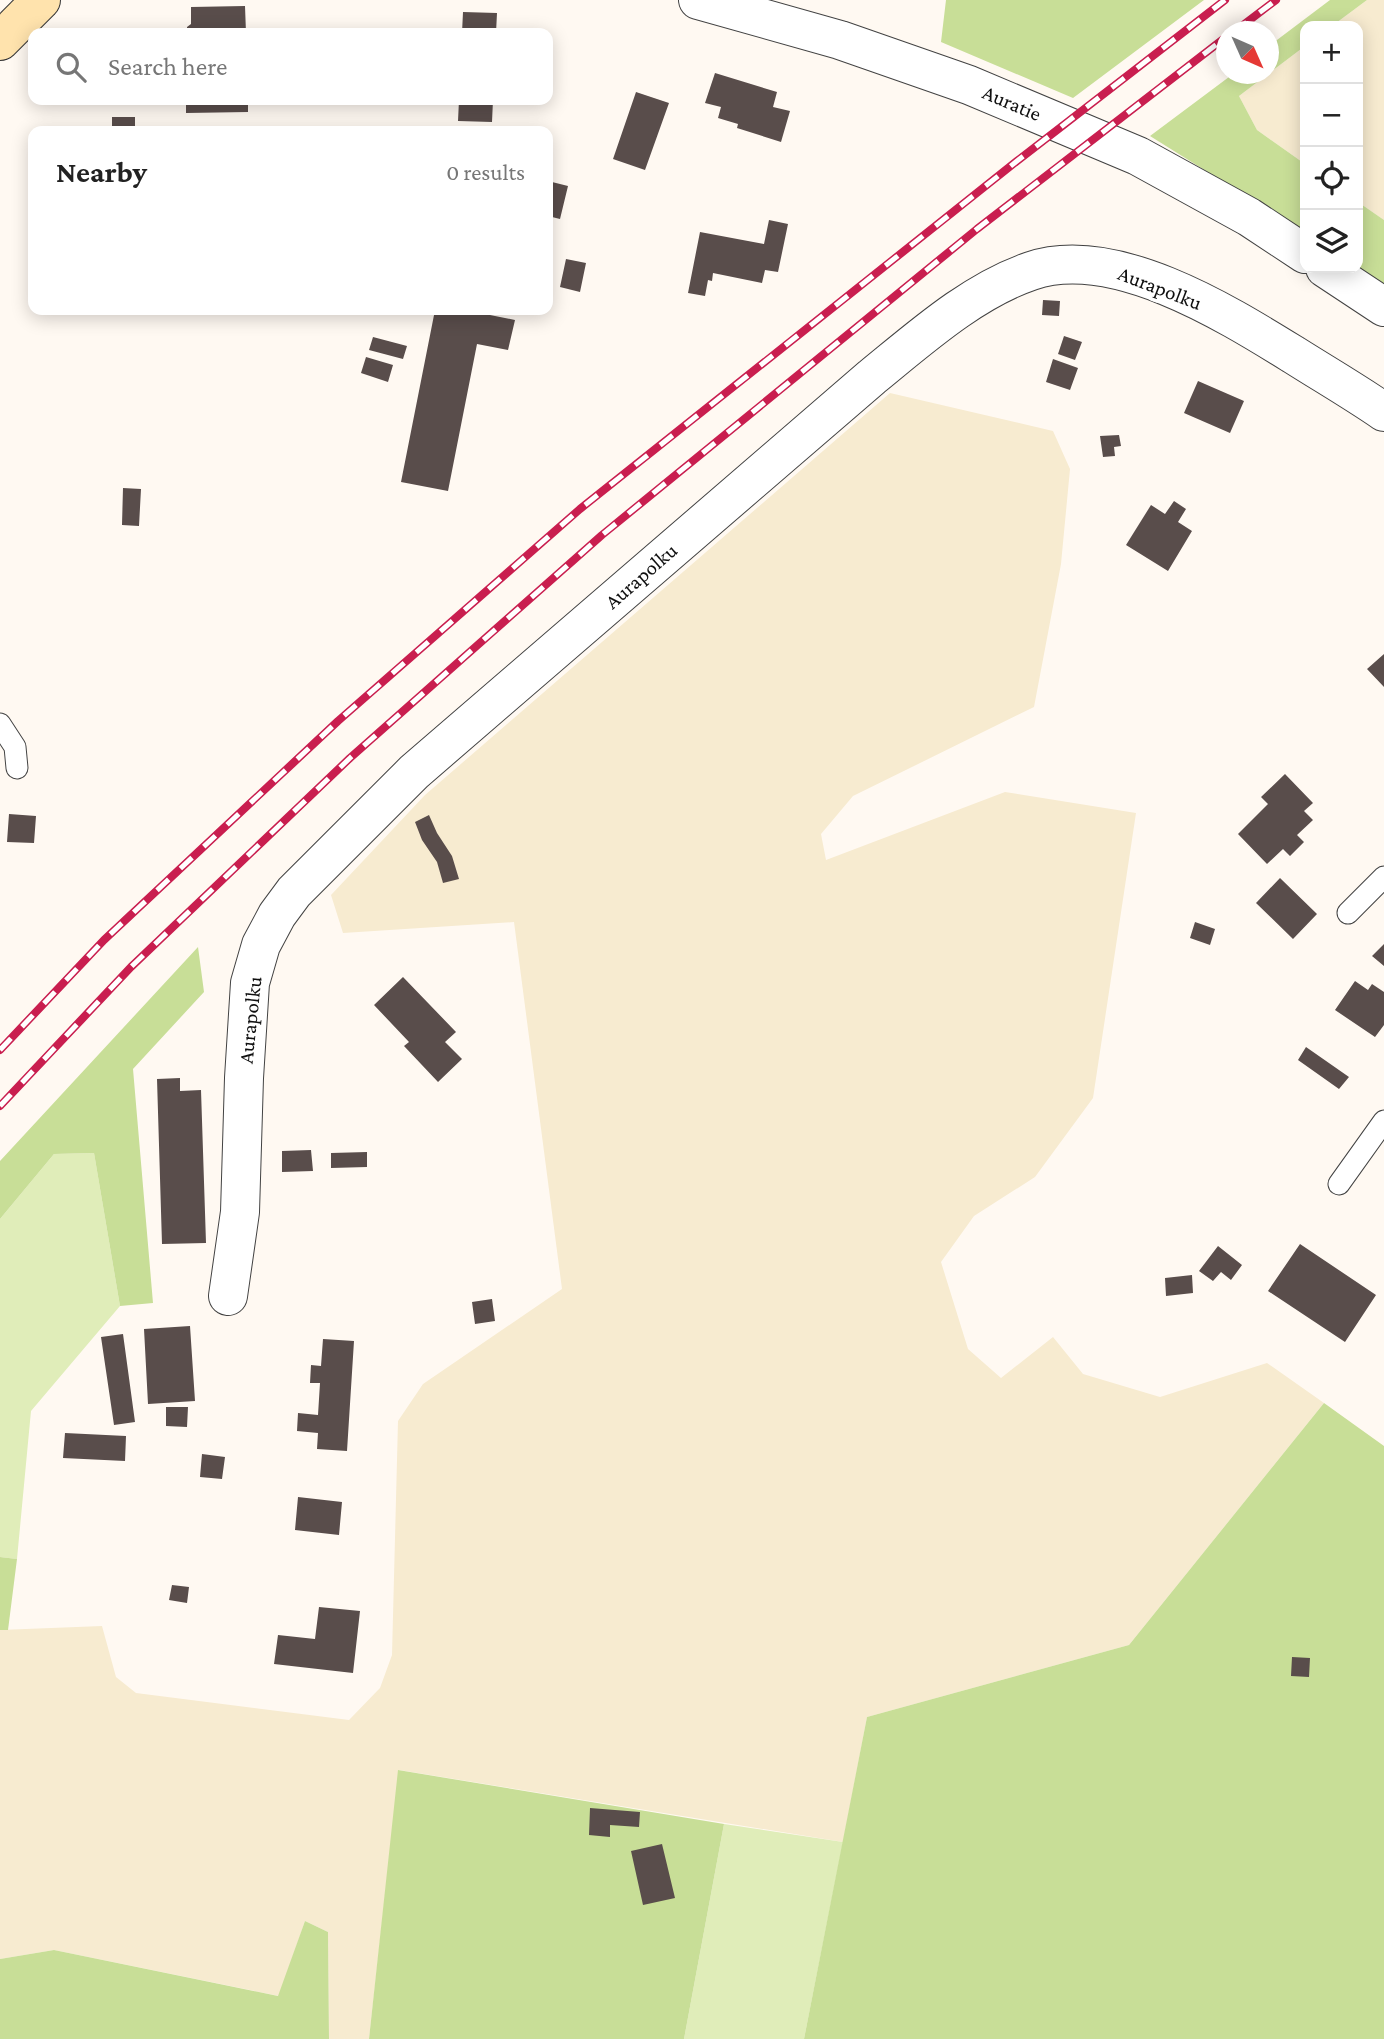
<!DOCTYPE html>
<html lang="en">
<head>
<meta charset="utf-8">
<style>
  :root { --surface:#fff; --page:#f2f2f2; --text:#222; --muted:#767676; --line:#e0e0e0 }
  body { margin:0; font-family:"Crimson Pro",serif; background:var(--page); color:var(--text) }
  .controls { position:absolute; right:21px; top:21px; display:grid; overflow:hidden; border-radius:14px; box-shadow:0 4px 18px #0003 }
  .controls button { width:63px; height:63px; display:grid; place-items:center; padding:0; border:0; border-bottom:2px solid var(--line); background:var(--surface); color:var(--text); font:35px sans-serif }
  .compass { position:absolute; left:1216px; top:21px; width:63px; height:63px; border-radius:50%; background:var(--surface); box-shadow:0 4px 18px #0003; rotate:135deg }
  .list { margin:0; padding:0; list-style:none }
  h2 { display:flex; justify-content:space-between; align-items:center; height:91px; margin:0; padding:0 28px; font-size:30px }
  h2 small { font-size:23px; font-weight:400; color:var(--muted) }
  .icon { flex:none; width:38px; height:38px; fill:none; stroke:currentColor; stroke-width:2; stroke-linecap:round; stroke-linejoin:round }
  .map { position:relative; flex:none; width:1384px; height:2039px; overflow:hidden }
  .search { position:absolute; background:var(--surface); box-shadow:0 4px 18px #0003; left:28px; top:28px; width:525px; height:77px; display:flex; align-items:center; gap:18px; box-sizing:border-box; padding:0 24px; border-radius:14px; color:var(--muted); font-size:26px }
  .panel { position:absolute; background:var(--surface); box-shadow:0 4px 18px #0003; left:28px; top:126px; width:525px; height:189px; border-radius:14px }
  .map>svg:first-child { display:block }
  .farmland { fill:#f7ebd0 }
  .green { fill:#e0edb9 }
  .forest { fill:#c8de97 }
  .building { fill:#594d4b }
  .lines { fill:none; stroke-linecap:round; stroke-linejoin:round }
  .lane-casing { stroke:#434343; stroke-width:23 }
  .street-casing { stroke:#434343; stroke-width:40 }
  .secondary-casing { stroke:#323232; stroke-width:40 }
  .lane { stroke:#fff; stroke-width:21 }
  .street { stroke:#fff; stroke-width:38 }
  .secondary { stroke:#ffe3ad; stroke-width:38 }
  .rail-casing { stroke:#c91e4f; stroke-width:8 }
  .rail { stroke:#fff; stroke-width:5; stroke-dasharray:16; stroke-linecap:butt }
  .labels { text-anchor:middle; stroke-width:7; stroke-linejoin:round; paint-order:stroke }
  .street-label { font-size:21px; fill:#101010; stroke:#fff }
</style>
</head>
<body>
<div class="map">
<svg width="1384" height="2039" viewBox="0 0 1384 2039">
  <rect width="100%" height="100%" fill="#fff9f2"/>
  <path class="farmland" d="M1367,0H1384V220L1358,202V26H1332Z
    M1305,46V164L1257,130L1239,96Z
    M890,393L1053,431L1070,469L1061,564L1034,707L853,796L821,834L826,860L1005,792L1136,813L1093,1098L1035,1177L974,1216L941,1262L968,1349L1001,1378L1053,1337L1083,1374L1160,1397L1267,1363L1324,1403L1129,1645L867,1717L843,1842L399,1770L369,2039H329L328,1932L305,1921L279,1996L54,1950L0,1959V1630L102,1626L116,1677L136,1693L349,1720L380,1688L392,1655L398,1421L423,1384L562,1289L514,922L343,933L331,895L425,795Z"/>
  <path class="green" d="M94,1153L120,1306L31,1411L17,1559L0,1557V1219L54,1154Z
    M724,1824L843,1842L804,2039H684Z"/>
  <path class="forest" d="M946,0H1204L1073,98L941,42Z
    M1330,0H1367L1332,26H1305V46L1239,96L1257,130L1305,164V241L1206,171L1150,136L1233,74H1268L1269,46Z
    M1358,202L1384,220V296L1358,268Z
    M198,947L204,992L133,1069L153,1303L120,1306L94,1153L54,1154L0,1219V1161Z
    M1324,1403L1384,1446V2039H804L867,1717L1129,1645Z
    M0,1557L17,1559L8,1630H0Z
    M398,1770L724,1824L684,2039H369Z
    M305,1921L328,1932L329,2039H0V1959L54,1950L278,1996Z"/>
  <path class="building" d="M245,6L246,33H187V27L191,24V7Z
    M463,12L497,13L496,33H462Z
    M715,73L777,92L773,107L790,111L781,142L737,128L738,124L718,118L721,107L705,103Z
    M636,92L669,103L645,170L613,159Z
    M186,100H248V112L186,113Z
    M459,100H493L492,122L458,121Z
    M112,117H135V131H112Z
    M548,181L568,186L560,219L548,216Z
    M769,220L788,224L778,272L765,270L762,283L713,273L712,281L708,280L705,296L688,293L700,232L764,244Z
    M566,259L586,263L580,292L560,287Z
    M1043,300L1060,301L1059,316L1042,315Z
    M435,310H465L515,320L508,350L477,344L448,491L401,482Z
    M1064,336L1082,342L1075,360L1058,354Z
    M373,337L407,346L403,359L369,350Z
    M366,357L393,365L388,382L361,373Z
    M1053,359L1078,368L1070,390L1046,382Z
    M1198,381L1244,401L1230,433L1184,413Z
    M1119,435L1121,446L1114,447L1115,456L1103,457L1100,436Z
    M123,488L141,489L139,526L122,525Z
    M1174,501L1186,509L1178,522L1192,531L1168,571L1126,545L1151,505L1165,514Z
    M1384,654V687L1367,669Z
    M1285,774L1313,803L1304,811L1313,820L1297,835L1304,842L1290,856L1283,849L1267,864L1238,834L1268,804L1261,797Z
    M9,814L36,816L34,843L7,842Z
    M429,815L437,833L452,856L459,879L443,883L437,862L422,840L415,822Z
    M1280,878L1317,914L1293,939L1256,903Z
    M1195,922L1215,929L1210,945L1190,938Z
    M1384,944V966L1372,956Z
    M403,977L456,1032L445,1042L462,1059L438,1082L404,1046L409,1042L374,1005Z
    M1355,981L1368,990L1372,984L1384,992V1025L1375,1037L1335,1010Z
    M1306,1047L1349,1077L1339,1089L1298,1060Z
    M180,1078V1091L201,1090L206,1243L162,1244L157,1079Z
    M311,1150L313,1171L282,1172V1151Z
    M367,1152V1167L331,1168V1153Z
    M1300,1244L1376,1295L1345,1342L1268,1291Z
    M1218,1246L1242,1265L1231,1280L1221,1272L1213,1281L1199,1271Z
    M1192,1275L1193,1293L1166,1296L1165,1278Z
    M492,1299L495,1321L475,1324L472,1302Z
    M190,1326L195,1401L148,1404L144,1329Z
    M123,1334L135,1422L114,1425L101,1337Z
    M323,1339L354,1341L347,1451L317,1449L318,1433L297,1431L298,1413L318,1415L320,1383H310L311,1365L321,1366Z
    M166,1407H188L187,1427L166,1426Z
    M65,1433L126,1436L125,1461L63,1458Z
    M202,1454L225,1457L222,1479L200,1477Z
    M298,1497L342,1502L339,1535L295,1530Z
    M172,1585L189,1587L187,1603L169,1600Z
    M319,1607L360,1611L353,1673L274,1664L278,1635L315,1639Z
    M1292,1657L1310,1658L1309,1677L1291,1676Z
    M590,1808L640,1812L639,1827L610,1825V1837L589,1835Z
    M662,1844L675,1898L643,1905L631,1851Z"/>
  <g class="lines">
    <g class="lane-casing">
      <path id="lane" d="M0,724L15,747L17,768
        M1348,913L1384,877
        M1339,1184L1384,1121"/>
    </g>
    <g class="street-casing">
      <path id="street" d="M698,0L840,40L969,85L1138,156L1249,217L1305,254
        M1325,268L1384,307
        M228,1296L240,1212L244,1078L250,983L261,945L277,915L294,892L414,772L872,377C920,338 972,291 1031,271C1114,243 1226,313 1294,355C1324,374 1355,392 1384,412"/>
    </g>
    <g class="secondary-casing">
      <path id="secondary" d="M0,41L41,0"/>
    </g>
    <use href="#lane" class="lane"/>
    <use href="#street" class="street"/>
    <use href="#secondary" class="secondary"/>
    <g class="rail-casing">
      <path id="rail" d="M1234,32L1276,0
        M0,1050L104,940L338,721L580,509L1017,161L1225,0
        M0,1106L131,967L350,758L602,535L977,229L1226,37"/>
    </g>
    <use href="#rail" class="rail"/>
  </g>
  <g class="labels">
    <g class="street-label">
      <text transform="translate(1012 103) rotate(23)" y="7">Auratie</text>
      <text transform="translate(1160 288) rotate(21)" y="7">Aurapolku</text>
      <text transform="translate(641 576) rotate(-41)" y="7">Aurapolku</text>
      <text transform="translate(250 1020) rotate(-84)" y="7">Aurapolku</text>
    </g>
  </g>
</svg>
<div class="controls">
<button>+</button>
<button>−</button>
<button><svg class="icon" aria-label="locate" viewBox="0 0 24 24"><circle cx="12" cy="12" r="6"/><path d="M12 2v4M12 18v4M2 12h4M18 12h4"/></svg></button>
<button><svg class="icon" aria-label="layers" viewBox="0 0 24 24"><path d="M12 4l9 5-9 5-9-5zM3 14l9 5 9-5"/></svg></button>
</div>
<svg class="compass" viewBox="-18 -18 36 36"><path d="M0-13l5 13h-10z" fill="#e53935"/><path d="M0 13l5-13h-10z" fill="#767676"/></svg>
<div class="search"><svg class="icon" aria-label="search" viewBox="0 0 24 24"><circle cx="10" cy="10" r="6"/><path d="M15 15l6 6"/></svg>Search here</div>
<section class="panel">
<h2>Nearby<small>0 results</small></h2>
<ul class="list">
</ul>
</section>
</div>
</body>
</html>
